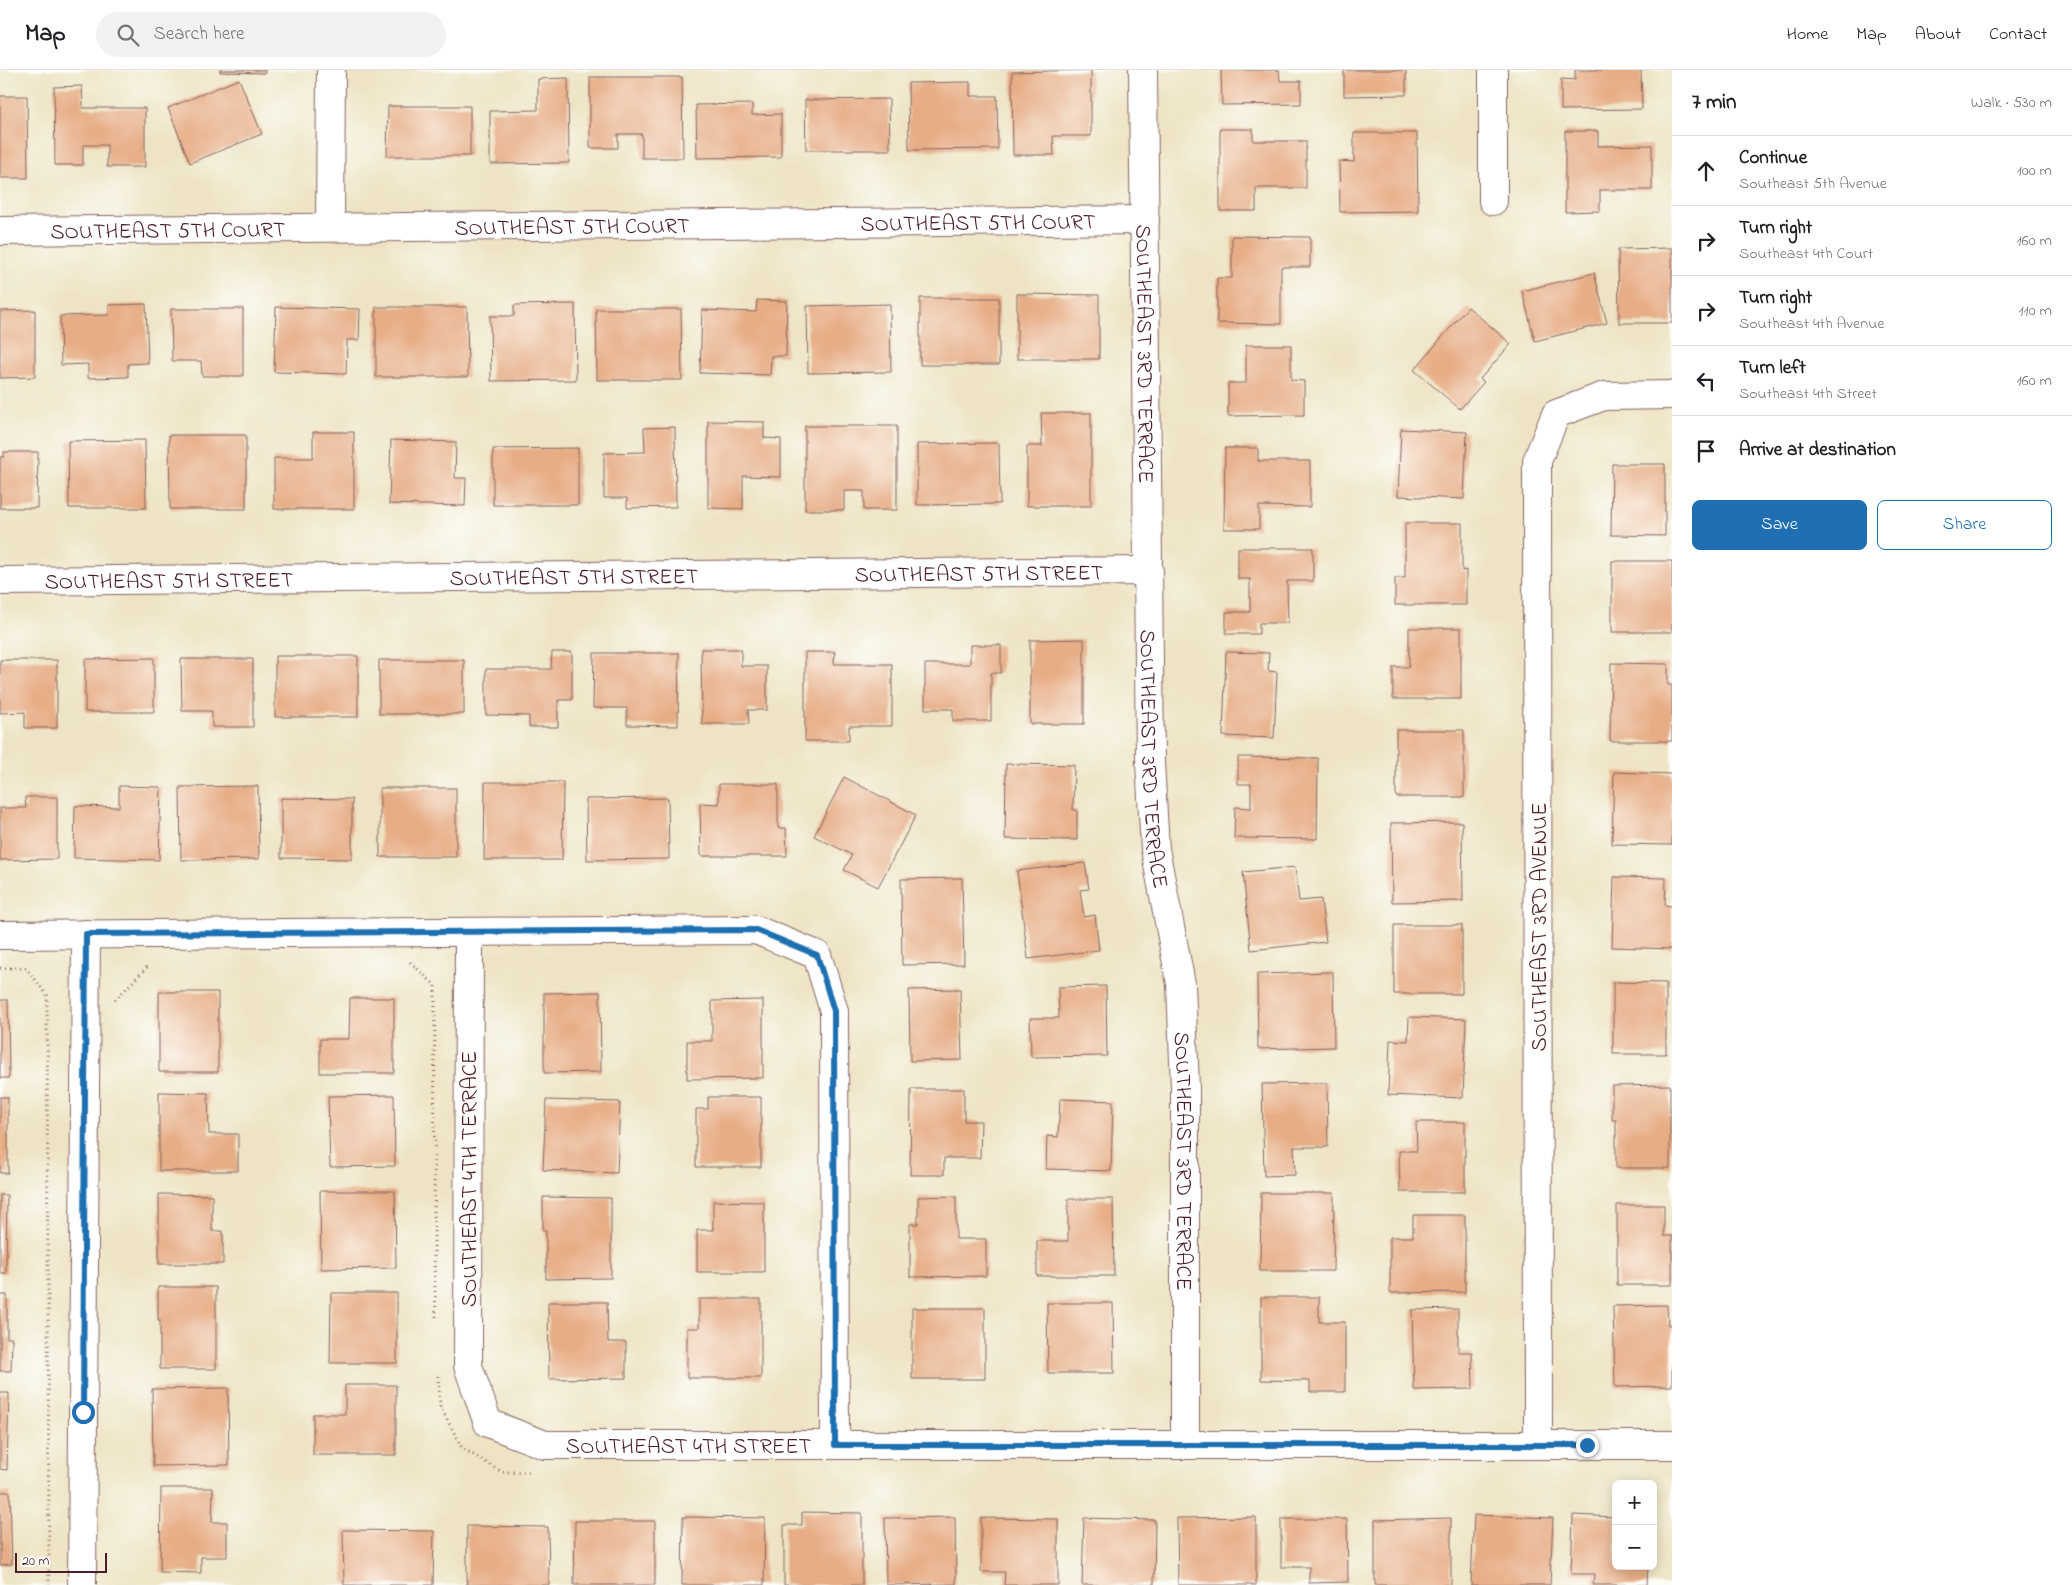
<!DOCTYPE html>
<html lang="en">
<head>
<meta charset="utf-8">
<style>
  :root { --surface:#fff; --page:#f2f2f2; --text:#202124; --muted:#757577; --line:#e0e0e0; --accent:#1f6fb2 }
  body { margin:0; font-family:"Indie Flower",sans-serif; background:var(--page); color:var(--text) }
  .controls { position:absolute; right:15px; bottom:15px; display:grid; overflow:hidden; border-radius:8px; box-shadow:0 2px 12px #0003 }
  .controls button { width:45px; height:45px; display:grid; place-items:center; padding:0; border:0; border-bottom:1px solid var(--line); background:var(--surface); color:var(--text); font:25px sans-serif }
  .scale { position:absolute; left:15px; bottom:12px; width:92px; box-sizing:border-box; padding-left:5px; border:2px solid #4a1f2b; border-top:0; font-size:14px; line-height:18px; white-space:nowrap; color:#4a1f2b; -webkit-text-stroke:4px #fdfcf7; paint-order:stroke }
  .stop { position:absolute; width:15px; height:15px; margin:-11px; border:4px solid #1f6fb2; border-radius:50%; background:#fff }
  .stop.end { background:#1f6fb2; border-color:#fff; box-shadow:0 1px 5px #0008 }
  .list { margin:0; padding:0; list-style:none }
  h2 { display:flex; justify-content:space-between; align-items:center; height:65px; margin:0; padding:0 20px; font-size:21px }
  h2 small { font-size:16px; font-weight:400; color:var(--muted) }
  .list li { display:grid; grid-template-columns:32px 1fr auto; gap:15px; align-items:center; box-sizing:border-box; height:70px; padding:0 20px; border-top:1px solid var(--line) }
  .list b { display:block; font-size:19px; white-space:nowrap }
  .list p { margin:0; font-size:16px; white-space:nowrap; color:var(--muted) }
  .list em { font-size:16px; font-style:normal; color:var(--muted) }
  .actions { display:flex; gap:10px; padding:15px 20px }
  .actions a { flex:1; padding:11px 0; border:1px solid var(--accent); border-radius:8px; text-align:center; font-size:18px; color:var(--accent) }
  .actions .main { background:var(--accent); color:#fff }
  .icon { flex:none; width:28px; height:28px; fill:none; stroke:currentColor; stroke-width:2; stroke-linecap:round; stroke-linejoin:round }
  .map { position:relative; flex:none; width:1672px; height:1515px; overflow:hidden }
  header { display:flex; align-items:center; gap:30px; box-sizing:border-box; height:70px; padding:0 25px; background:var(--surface); border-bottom:1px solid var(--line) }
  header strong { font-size:24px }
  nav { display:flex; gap:28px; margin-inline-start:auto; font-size:18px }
  .search { width:350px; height:45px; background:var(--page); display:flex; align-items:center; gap:12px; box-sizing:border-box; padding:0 18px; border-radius:28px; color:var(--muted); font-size:19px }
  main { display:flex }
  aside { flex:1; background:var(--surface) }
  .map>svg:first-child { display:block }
  .building { fill:#e7ad86 }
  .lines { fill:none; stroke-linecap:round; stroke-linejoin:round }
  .minor-casing { stroke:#836461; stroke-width:30 }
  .path { stroke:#836461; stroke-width:3; stroke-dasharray:1 4; stroke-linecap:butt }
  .minor { stroke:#fff; stroke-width:28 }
  .route { stroke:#1f6fb2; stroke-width:6 }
  .labels { text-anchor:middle; stroke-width:5; stroke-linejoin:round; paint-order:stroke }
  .street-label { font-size:22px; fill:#4a1f2b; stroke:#fdfcf7 }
</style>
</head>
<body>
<header>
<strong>Map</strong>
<div class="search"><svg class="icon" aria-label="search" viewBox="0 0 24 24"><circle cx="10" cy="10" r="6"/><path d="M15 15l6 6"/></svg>Search here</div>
<nav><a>Home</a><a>Map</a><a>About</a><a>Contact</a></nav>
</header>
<main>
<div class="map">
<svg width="1672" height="1515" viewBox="0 0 1672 1515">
  <rect width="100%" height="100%" fill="#fdfcf7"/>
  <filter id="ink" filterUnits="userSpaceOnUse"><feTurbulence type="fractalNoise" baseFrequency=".02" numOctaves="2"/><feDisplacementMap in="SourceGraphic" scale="10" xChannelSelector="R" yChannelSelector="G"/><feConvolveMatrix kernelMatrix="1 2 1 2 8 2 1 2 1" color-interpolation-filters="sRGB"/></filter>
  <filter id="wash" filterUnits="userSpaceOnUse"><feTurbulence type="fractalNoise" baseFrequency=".0096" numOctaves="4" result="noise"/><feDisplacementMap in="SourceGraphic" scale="20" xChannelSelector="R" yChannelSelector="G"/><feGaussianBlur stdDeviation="1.12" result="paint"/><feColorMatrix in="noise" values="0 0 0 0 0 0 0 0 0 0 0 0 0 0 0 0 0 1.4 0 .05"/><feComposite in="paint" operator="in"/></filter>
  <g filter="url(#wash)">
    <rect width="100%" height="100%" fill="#eee4c5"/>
    <g id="blocks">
      <path class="building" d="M220,0H265V3L220,2Z
        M1091,0V66H1053L1054,85H1013L1012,2Z
        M1221,0H1279L1280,11H1301V34L1222,35Z
        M1344,0H1406V25L1344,26Z
        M1575,0H1641L1642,39L1561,40V9L1575,10Z
        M590,7H682L683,88H642V64H618V78H590Z
        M568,8L569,93L490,94V41L538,40V9Z
        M239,9L262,64L190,93L168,38Z
        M970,12V26H997L998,79L909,80L908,13Z
        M82,16L83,38H145V97H107V75H83V95H55L54,17Z
        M0,26H27L28,108H0Z
        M889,29L890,80H806L805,30Z
        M752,34V45L781,44V87L697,88L696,35Z
        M388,36H470V86H387Z
        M1220,59H1253V71H1306V118H1256V141H1220Z
        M1565,61H1598V76L1652,75V120H1600V141L1565,142Z
        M1354,63H1417L1418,141L1340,142L1339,91L1354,92Z
        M1232,166L1310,167V197H1281V254L1217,253V208H1232Z
        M1672,178V253H1619L1618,179Z
        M1594,203L1607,253L1535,271L1522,221Z
        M1017,224L1099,225V289H1017Z
        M920,228H999V295H920Z
        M757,230L787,231L786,286H771L770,305L700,303L702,240L756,242Z
        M146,234L148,293L128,294V307L88,308V294L61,295L60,246L109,245V235Z
        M575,234L576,310L491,311L490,246H514V235Z
        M890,234L891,302L808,303L807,236Z
        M276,237L360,239L359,270H347L346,304L274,302Z
        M376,237H467L468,307H376Z
        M1468,237L1511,274L1480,309L1484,312L1460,339L1414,300Z
        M171,239H243V306H202L201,291H172Z
        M596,239H681L682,310H597Z
        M35,240V307L0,308V241Z
        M1246,275H1291V310L1304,311V345L1228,346V313H1246Z
        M1041,343H1091V436H1027V376H1042Z
        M708,351L764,352V368L781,369V407L743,406V439L708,438Z
        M805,356H897V440H864V421H844V440H805Z
        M675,357L676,437L627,438V428H604V383L645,382L644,358Z
        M1401,359L1467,362L1464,429L1398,426Z
        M313,362H354V439H274V388H313Z
        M169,365H246V439H170Z
        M145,370L146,438H69L68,371Z
        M391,370L456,372L455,408H466L465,436L389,434Z
        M999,373L1000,434L917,435V374Z
        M578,378V435H493V379Z
        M1225,378H1258V391H1310V437L1259,436V459H1224Z
        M4,382H38L37,438H0V387H4Z
        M1612,394H1665V466L1611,465Z
        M1405,453H1462V501L1466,500V535H1395V508H1405Z
        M1238,478H1313V511H1287L1288,553H1259V564H1226V542H1250V509H1238Z
        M1612,491H1672V562H1612Z
        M1409,558H1461V629H1393V597H1409Z
        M1084,569V654H1030V570Z
        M970,575H1001V603H991V651H953V639H925V594H970Z
        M701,579H741V596H767V640H748L749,654H702Z
        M552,582H572V630H558V657H529V646L486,645V599H551Z
        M805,582H835L834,594H892V656H849V671H805Z
        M1226,582L1269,583L1268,601L1277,602L1274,668L1223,666Z
        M594,583H679L678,656L627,655V638H593Z
        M275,586H358V647H275Z
        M154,588V642H85V589Z
        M181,589H253V657H212V641H182Z
        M0,590H57V658H25V642L0,643Z
        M379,590H464V644H379Z
        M1611,593L1668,594V615H1672V671H1610Z
        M1396,660H1464V727H1396Z
        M1238,687L1318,688L1317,769L1234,768L1235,737L1251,738V714H1238Z
        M1006,694L1074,695L1073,740H1077V770L1005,769Z
        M1614,702L1672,704V775L1612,774Z
        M844,707L916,745L878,817L844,800L852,785L814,766Z
        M485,712H563L562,790H484Z
        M719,714H778V758H786L787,786H701L700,733L719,734Z
        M119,716L161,717L159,790L74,788L75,736L119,737Z
        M258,716L259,789L181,790L180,717Z
        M380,718H456V787H380Z
        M25,727H57V789L0,790V738H26Z
        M281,728L352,729V789L281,788Z
        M668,728L669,789L587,790L586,729Z
        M1462,752L1463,831L1392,832L1391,753Z
        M1085,793L1089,819L1080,820L1084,847L1095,845L1099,880L1028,889L1017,801Z
        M1295,797L1299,831L1321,829L1326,872L1251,880L1243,802Z
        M1614,807L1666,808L1665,835L1672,836V879L1612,877Z
        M962,808L964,894L902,895L901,809Z
        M1394,855H1462V924H1394Z
        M1333,902L1334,977L1258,979L1257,904Z
        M1613,912L1666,913V984H1613Z
        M1106,916L1107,986L1031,987L1030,948H1059L1058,917Z
        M960,919L962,990L910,991L909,920Z
        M159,922H218V1002H159Z
        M600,922L601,1002L544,1003V923Z
        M350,928H394V1003H320V969H349Z
        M0,930H8L9,1008H0Z
        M763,930V1008L687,1009V971H712V931Z
        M1409,947L1466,949L1463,1028L1388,1025L1390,970L1408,971Z
        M1327,1013L1328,1077H1294L1295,1105L1264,1106L1262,1014Z
        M1670,1015V1098H1616V1050H1612V1016Z
        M911,1019H964V1051H981L980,1088H944V1105H910Z
        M159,1022L208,1023L209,1064H238V1101H159Z
        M394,1025L395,1096L330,1097L328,1026Z
        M0,1027H8V1103H0Z
        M708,1027H761V1097H696V1039H708Z
        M1060,1029L1113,1031L1111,1101L1046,1099L1047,1066L1058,1067Z
        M546,1030L620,1032L617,1103L543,1100Z
        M1416,1052H1465V1122H1400L1399,1081H1417Z
        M320,1121H395L396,1198L321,1199Z
        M1261,1123H1334L1333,1201H1260Z
        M159,1124L212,1125V1161H223V1194H159Z
        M0,1125H7L6,1203H0Z
        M956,1126V1169H986V1206L910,1207V1154H918V1127Z
        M543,1127L611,1128V1208L546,1209V1161H543Z
        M1068,1129H1113L1114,1206H1037V1171H1068Z
        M713,1131L764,1132V1202H697V1160H713Z
        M1617,1135H1664V1166H1672V1215H1617Z
        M1413,1145H1465V1222L1390,1223V1167H1413Z
        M158,1217H216V1299H160V1250H158Z
        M331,1223H397V1293H330Z
        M0,1225H7V1268H12L11,1301H0Z
        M1261,1227H1319V1252H1345V1322H1310V1311L1261,1310Z
        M699,1229H761V1308H687V1258H699Z
        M548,1232H607L608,1272H626V1308L549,1309Z
        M1047,1233H1113L1114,1303H1048Z
        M1667,1235L1668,1255H1672V1316L1615,1317L1613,1236Z
        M912,1238H985V1309H912Z
        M1458,1239V1282H1472L1473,1319L1414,1320L1412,1240Z
        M345,1315H396V1385H313V1344H345Z
        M228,1318L229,1395L153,1396L152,1319Z
        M0,1323H9L7,1400L0,1399Z
        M161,1418H213L212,1452H227V1487H201V1503L160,1502Z
        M0,1422H10L12,1494L0,1495Z
        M802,1442L862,1443V1515H784V1455H802Z
        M1474,1445L1553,1448L1550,1515H1471Z
        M1573,1445L1616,1447V1496H1648L1647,1515H1593L1594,1504H1571Z
        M683,1447L765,1448L764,1515H682Z
        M955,1447L956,1514L886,1515L885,1448Z
        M1256,1447V1515H1178L1177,1448Z
        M981,1448L1058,1449V1515H1004L1005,1502H981Z
        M1084,1448L1155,1450L1154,1515H1082Z
        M1451,1448V1515H1375V1450Z
        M1281,1449H1347L1348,1512L1309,1513V1497H1281Z
        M575,1451H655V1515H574Z
        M467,1456L548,1457L549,1515H467Z
        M343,1460L434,1461L433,1515H344Z"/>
    </g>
  </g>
  <g filter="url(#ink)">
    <use href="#blocks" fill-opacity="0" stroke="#836461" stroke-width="1"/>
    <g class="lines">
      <g class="minor-casing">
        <g id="minor">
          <path id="s1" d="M1143,0L1150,692L1155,779L1181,914L1185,1018V1375"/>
          <path d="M1493,131V0"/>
          <path d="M330,157L331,0"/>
          <path id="s2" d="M0,161L1145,150"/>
          <path id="s3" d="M0,511L1149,501"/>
          <path id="s4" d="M469,862L468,1296L488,1353L545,1375H1672"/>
          <path d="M0,865L756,860L817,885L834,941L835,1375"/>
          <path d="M1538,1375L1537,391L1556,344L1604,326L1672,325"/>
          <path d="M82,1515L86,864"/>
        </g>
      </g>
      <path class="path" d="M410,892L435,915L434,1188L436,1247
        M0,898H26L47,925L49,1515
        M115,930L149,895
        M438,1306L440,1336L462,1378L502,1402H529"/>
      <use href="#minor" class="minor"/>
    </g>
  </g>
  <g class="lines" filter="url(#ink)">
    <path class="route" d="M83,1342L86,864L756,860L817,885L834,941L835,1375H1587"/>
  </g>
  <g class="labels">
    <g class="street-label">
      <text dy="8" stroke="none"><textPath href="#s2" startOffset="978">SOUTHEAST 5TH COURT</textPath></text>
      <text dy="8" stroke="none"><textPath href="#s2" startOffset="572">SOUTHEAST 5TH COURT</textPath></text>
      <text dy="8" stroke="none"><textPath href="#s2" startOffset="168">SOUTHEAST 5TH COURT</textPath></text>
      <text dy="8" stroke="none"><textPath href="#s1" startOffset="284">SOUTHEAST 3RD TERRACE</textPath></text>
      <text dy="8" stroke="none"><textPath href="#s3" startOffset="979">SOUTHEAST 5TH STREET</textPath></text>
      <text dy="8" stroke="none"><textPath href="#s3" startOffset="574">SOUTHEAST 5TH STREET</textPath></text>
      <text dy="8" stroke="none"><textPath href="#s3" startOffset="169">SOUTHEAST 5TH STREET</textPath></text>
      <text dy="8" stroke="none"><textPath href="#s1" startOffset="689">SOUTHEAST 3RD TERRACE</textPath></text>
      <text transform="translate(1538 857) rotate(-90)" y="8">SOUTHEAST 3RD AVENUE</text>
      <text dy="8" stroke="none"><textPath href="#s1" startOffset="1094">SOUTHEAST 3RD TERRACE</textPath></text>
      <text transform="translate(468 1109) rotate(-90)" y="8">SOUTHEAST 4TH TERRACE</text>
      <text dy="8" stroke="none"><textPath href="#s4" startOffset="699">SOUTHEAST 4TH STREET</textPath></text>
    </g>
  </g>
</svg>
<div class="controls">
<button>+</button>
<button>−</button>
</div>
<div class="scale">20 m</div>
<div class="stop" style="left:83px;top:1342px"></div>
<div class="stop end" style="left:1587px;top:1375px"></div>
</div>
<aside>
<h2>7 min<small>Walk · 530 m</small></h2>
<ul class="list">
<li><svg class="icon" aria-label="ahead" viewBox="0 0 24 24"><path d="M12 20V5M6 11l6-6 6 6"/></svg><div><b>Continue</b><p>Southeast 5th Avenue</p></div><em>100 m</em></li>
<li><svg class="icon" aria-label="right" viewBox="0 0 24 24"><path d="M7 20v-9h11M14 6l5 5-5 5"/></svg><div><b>Turn right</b><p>Southeast 4th Court</p></div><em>160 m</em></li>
<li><svg class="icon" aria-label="right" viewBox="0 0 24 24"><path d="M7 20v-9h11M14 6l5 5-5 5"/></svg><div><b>Turn right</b><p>Southeast 4th Avenue</p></div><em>110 m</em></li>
<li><svg class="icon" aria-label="left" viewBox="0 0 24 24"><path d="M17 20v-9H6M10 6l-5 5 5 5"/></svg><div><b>Turn left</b><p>Southeast 4th Street</p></div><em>160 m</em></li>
<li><svg class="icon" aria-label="arrive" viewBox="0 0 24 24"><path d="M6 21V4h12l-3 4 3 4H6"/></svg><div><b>Arrive at destination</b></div></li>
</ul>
<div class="actions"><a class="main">Save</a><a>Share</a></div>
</aside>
</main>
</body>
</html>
